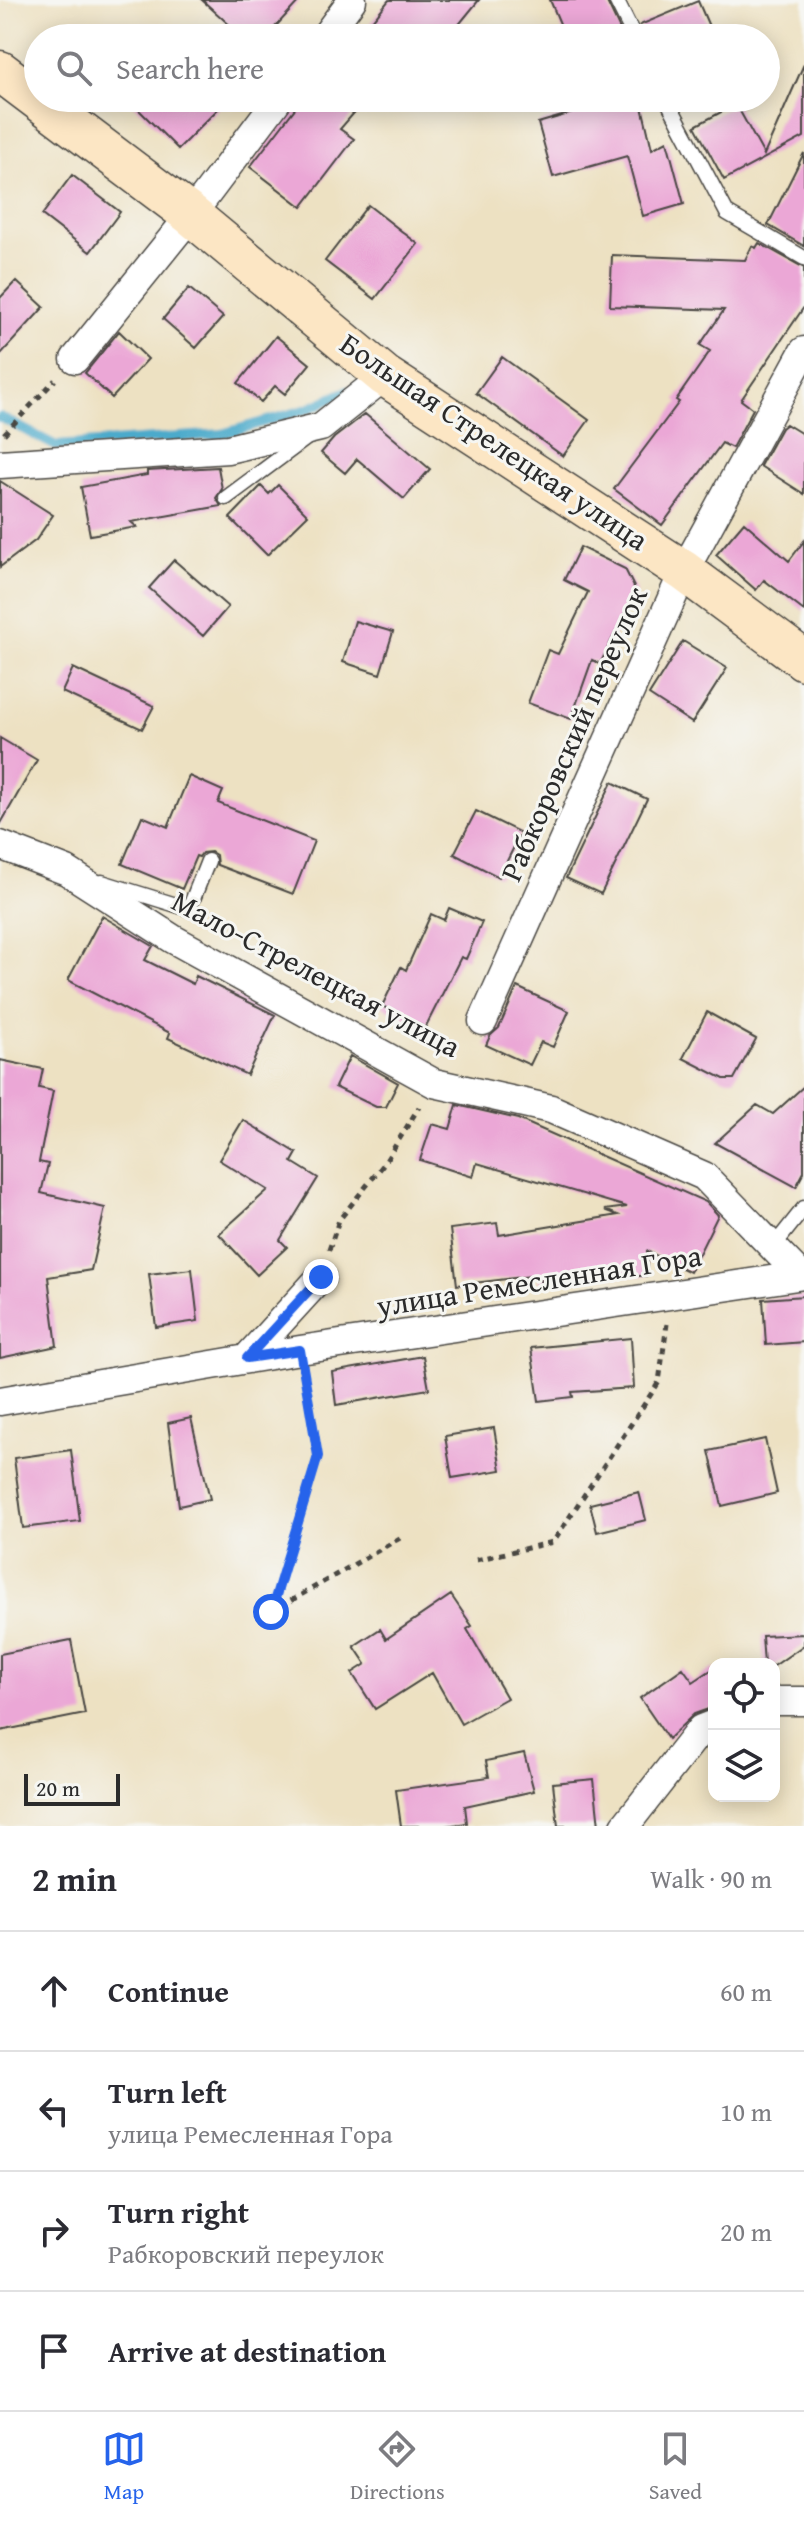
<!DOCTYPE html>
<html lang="en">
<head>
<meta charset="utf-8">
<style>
  :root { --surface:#fff; --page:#f7f7f7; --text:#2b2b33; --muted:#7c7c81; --line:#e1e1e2; --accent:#2563eb }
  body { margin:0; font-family:"Gentium Book Plus",serif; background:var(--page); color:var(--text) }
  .controls { position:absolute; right:24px; bottom:24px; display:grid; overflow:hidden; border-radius:16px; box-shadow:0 4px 20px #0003 }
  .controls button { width:72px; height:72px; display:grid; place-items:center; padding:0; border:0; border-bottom:2px solid var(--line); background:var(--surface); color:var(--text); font:40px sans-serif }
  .scale { position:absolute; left:24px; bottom:20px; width:96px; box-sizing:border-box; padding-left:8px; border:4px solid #2b2b2b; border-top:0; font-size:22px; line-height:28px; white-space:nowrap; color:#2b2b2b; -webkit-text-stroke:6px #f6f6f2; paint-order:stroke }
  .stop { position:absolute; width:24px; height:24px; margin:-18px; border:6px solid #2563eb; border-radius:50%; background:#fff }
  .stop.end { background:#2563eb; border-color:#fff; box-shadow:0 2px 8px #0008 }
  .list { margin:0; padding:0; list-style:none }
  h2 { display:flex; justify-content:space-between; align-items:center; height:104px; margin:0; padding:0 32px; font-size:34px }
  h2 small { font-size:26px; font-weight:400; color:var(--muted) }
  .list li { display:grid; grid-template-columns:52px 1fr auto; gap:24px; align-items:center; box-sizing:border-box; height:120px; padding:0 32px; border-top:2px solid var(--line) }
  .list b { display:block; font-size:30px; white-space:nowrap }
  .list p { margin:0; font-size:26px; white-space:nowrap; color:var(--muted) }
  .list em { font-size:26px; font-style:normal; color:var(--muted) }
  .icon { flex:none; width:44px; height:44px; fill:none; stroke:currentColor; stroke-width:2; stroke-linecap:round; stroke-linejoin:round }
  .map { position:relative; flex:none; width:804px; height:1826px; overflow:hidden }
  .search { position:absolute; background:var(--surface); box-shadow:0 4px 20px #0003; left:24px; right:24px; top:24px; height:88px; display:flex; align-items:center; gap:20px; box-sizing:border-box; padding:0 28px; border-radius:44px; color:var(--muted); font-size:30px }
  .sheet { height:584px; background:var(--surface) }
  nav { display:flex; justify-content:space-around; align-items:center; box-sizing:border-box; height:112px; border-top:2px solid var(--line); background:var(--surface); font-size:22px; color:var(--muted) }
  nav a { display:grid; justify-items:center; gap:4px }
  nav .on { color:var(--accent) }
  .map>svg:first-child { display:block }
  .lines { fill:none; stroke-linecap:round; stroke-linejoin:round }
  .stream { stroke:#4caacb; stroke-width:10 }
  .building { fill:#eba7d6 }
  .lane-casing { stroke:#484642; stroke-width:17 }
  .street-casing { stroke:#484642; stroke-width:31 }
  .secondary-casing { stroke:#484642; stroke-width:43 }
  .path { stroke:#484642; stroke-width:5; stroke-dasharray:6 6; stroke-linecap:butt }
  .lane { stroke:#fff; stroke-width:14 }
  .street { stroke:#fff; stroke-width:28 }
  .secondary { stroke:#fce6c4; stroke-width:40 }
  .route { stroke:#2563eb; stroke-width:10 }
  .labels { text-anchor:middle; stroke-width:6; stroke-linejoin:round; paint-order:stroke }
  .street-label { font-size:30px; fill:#2b2b2b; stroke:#f6f6f2 }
</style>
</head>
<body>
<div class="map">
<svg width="804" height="1826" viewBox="0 0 804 1826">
  <rect width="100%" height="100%" fill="#f6f6f2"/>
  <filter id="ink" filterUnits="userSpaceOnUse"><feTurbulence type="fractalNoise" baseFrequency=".0125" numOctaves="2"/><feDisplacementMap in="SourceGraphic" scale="16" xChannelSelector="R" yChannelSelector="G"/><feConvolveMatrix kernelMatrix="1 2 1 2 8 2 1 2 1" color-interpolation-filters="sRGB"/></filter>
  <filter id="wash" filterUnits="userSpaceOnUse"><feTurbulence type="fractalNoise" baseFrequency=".006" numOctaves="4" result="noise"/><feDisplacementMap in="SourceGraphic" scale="32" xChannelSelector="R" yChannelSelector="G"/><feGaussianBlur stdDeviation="1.8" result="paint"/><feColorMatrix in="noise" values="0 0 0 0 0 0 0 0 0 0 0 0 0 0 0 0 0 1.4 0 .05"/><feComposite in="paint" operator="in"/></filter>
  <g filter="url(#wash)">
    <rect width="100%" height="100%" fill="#ede1c2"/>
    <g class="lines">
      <path class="stream" d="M0,417L56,446L222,434L308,409L347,391"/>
    </g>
    <g id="blocks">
      <path class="building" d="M202,0H300L265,38H244Z
        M389,0H479L448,38H358Z
        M550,0H606L624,38H566Z
        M698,1L714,38H645L640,25Z
        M804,64V137L724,180L695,126L736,104L764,155Z
        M127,98H229L178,149Z
        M303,98H367L340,129L354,139L302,207L250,167Z
        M594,98H640L652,149L667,141L684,204L643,216L627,156L553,177L538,123L596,106Z
        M804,153V246L768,225Z
        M72,175L120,212L90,252L42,215Z
        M368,205L418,244L375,299L325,261Z
        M759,243L804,268V307L741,400L753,409L732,448L722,443L662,525L614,489L679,402L676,400L710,351L700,345L724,310L610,306L612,255L745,260L752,246L756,248Z
        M16,281L44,307L0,355V298Z
        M189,288L223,317L196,348L163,319Z
        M119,331L148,359L112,398L85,373Z
        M276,336L310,364L285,394L275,386L261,402L238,383Z
        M502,357L589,420L563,456L476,393Z
        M365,414L430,469L404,499L357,459L345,473L321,453L334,438Z
        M786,424L804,435V494L760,466L781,428Z
        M218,467L222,489L216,498L221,506L131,522L137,527L90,535L81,487L147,475V471Z
        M0,481L53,515L36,540L0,567Z
        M278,485L308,515L267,555L230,518L261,486L269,494Z
        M744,522L789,561L804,541V611L764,580L756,590L716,555Z
        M580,547L625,569L636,591L600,664L592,660L571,719L528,703L548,650L558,654L588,592L564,580Z
        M174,560L228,607L203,636L149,588Z
        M355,621L393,632L380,674L343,662Z
        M683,641L727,668L692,723L649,695Z
        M73,668L154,706L142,729L62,692Z
        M0,738L37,760L0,825Z
        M189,776L223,791L218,803L314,841L293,894L217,865L216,855L211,852L202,853L199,857L196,856L182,889L122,864L142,816L168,827Z
        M612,782L647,799L601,894L566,878Z
        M476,811L521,833L499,877L454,854Z
        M449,908L482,922L466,959L461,957L425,1028L382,1006L401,967L406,970L431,914L444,920Z
        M102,916L153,946L145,960L193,984L196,976L275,1015L247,1075L168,1038L170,1033L68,980Z
        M517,987L569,1011L553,1047L541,1042L530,1065L486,1045L490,1036L499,1028Z
        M707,1012L756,1039L734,1079H724L683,1058Z
        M350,1056L398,1083L386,1107H376L335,1087Z
        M0,1060L43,1069L39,1088L53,1091L39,1162L48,1164L41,1193L105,1208L91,1270L48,1277L57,1346L0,1358Z
        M804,1086V1172L796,1187L715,1143L757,1105L773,1114Z
        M457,1105L518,1119L706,1202L718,1215L690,1272L647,1251V1276H604L541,1286L539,1275L457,1285L450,1229L497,1223L499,1235L618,1215L605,1210L627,1207L477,1163L473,1177L420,1160L432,1124L450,1129Z
        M243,1120L297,1153L292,1162L318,1178L280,1240L287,1247L257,1275L219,1234L268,1190L219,1160Z
        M192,1269L198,1321L156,1327L149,1274Z
        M804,1296V1342L766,1345L763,1299Z
        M631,1338L634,1388L572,1392L573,1397L539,1401L531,1348Z
        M423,1356L429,1389L336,1405L332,1372Z
        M191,1418L210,1499L179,1506L168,1423Z
        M494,1428L501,1470L452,1478L445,1436Z
        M765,1439L777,1493L722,1506L709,1451Z
        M71,1450L80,1521L23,1528L14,1458Z
        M639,1492L646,1520L597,1532L590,1504Z
        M451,1595L472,1626L467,1629L507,1698L461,1724L432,1673L375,1709L352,1673L366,1664L354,1646L380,1629L386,1639Z
        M804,1634V1645L774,1666L764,1664L762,1636Z
        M71,1640L85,1714L0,1731V1654Z
        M683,1668L693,1682L714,1668V1707L694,1714L668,1739L640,1698Z
        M524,1753L534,1791L465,1806L467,1823L445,1826H401L396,1790L489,1777L486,1761Z
        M594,1779L599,1826H558L553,1783Z"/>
    </g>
  </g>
  <g filter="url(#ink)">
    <use href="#blocks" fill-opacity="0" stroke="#484642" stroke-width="2"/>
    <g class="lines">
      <g class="lane-casing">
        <path id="lane" d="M616,0L635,38
          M666,98L727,213L804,258
          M226,498L308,437
          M102,882L189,909L208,861
          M773,1247L804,1208"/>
      </g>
      <g class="street-casing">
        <path id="street" d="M324,38L352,0
          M75,359L191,215L279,98
          M0,464L228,449L321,427L385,376
          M0,845L67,871L173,939L434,1083L551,1109L704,1176L800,1275
          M483,1021L684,571L804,351
          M247,1358L321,1277
          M0,1401L300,1350L804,1275
          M774,1701H804
          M625,1826L701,1729L714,1724"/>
      </g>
      <g class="secondary-casing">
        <path id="secondary" d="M0,71L191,215L385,376L684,571L804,660"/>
      </g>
      <path class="path" d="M4,434L55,380
        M329,1250L339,1220L384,1164L419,1107
        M305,1379L318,1456L271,1612L400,1538
        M476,1560L553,1542L659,1382L667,1324"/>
      <use href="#lane" class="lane"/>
      <use href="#street" class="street"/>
      <use href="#secondary" class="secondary"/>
    </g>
  </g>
  <g class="lines" filter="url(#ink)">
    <path class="route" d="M271,1612L318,1456L300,1350L247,1358L321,1277"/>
  </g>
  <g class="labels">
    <g class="street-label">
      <text transform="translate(494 442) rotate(34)" y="10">Большая Стрелецкая улица</text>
      <text transform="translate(574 734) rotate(-66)" y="10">Рабкоровский переулок</text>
      <text transform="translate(316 974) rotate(28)" y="10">Мало-Стрелецкая улица</text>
      <text transform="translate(539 1281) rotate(-9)" y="10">улица Ремесленная Гора</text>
    </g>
  </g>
</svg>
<div class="controls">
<button><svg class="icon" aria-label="locate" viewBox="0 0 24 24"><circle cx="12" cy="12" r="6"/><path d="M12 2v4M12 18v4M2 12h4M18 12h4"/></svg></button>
<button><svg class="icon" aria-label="layers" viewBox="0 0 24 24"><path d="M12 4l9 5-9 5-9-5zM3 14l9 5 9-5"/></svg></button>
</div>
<div class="scale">20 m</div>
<div class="stop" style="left:271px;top:1612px"></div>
<div class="stop end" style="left:321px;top:1277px"></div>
<div class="search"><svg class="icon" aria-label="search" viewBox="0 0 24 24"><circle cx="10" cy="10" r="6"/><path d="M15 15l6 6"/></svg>Search here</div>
</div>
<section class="sheet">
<h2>2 min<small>Walk · 90 m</small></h2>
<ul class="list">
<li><svg class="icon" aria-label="ahead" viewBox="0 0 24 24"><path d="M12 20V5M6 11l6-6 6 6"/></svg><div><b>Continue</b></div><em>60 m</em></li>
<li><svg class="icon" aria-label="left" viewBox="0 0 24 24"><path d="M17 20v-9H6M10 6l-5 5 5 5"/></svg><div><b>Turn left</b><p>улица Ремесленная Гора</p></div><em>10 m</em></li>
<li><svg class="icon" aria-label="right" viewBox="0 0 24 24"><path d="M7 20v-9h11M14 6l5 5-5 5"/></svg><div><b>Turn right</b><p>Рабкоровский переулок</p></div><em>20 m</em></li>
<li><svg class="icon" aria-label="arrive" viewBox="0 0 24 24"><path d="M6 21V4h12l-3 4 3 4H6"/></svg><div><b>Arrive at destination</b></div></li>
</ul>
</section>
<nav>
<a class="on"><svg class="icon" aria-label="map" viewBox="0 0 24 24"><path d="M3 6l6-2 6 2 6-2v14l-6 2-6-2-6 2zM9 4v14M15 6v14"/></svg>Map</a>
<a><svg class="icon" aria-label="directions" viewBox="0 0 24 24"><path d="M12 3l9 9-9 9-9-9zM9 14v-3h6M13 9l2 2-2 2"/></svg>Directions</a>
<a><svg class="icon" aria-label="saved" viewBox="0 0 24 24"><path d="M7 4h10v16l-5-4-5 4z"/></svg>Saved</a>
</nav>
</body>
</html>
